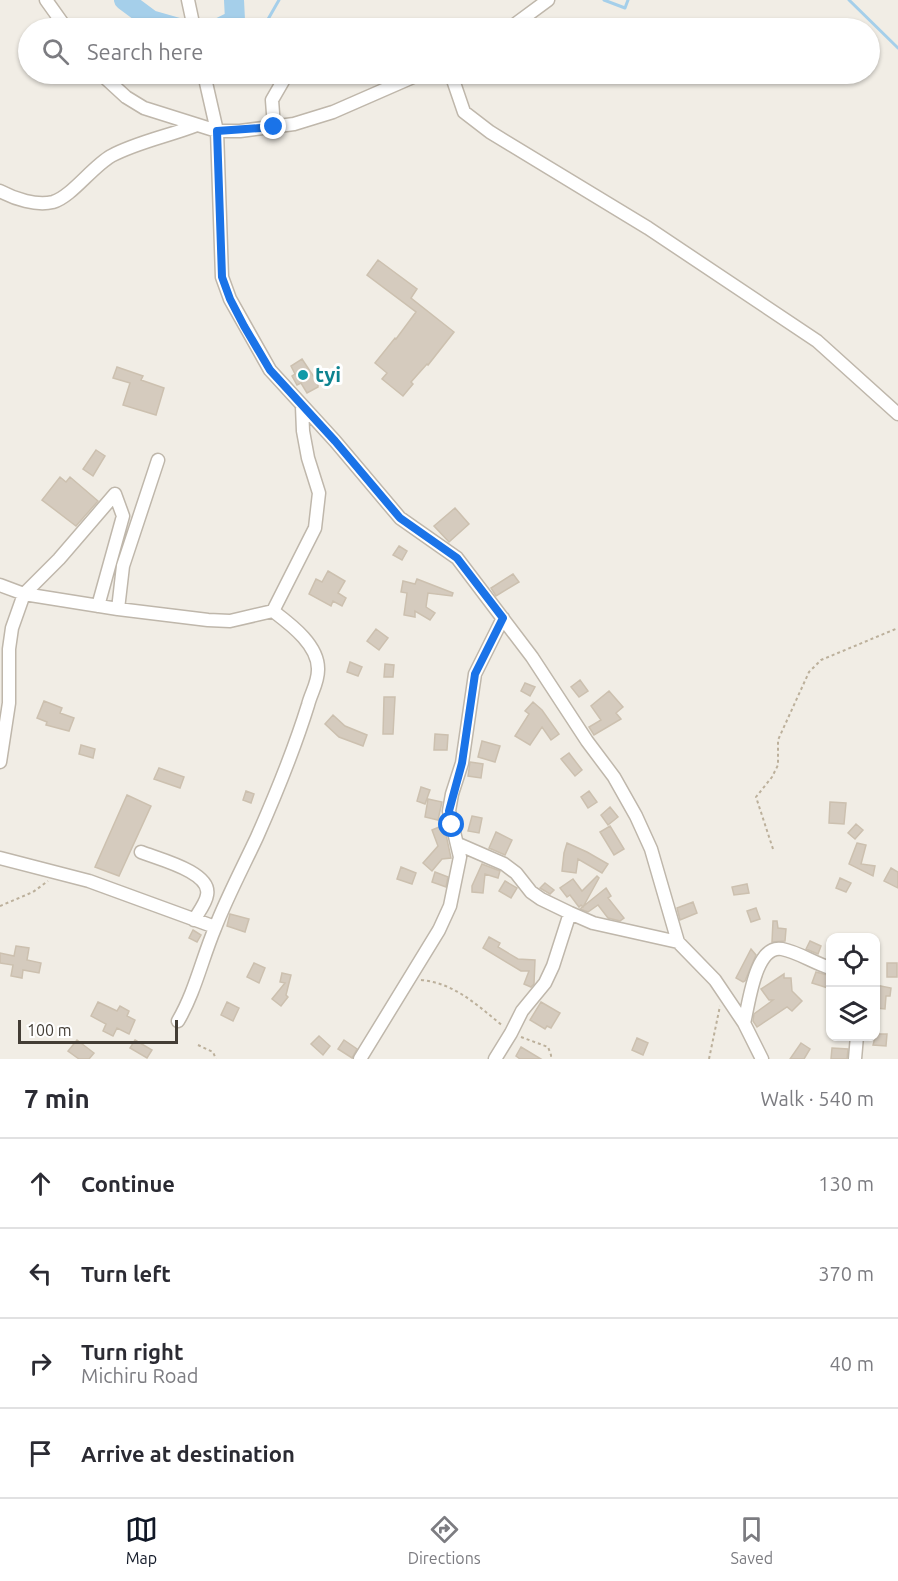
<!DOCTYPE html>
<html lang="en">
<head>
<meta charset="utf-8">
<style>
  :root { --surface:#fff; --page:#f7f7f7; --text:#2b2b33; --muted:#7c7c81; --line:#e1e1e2; --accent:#111827 }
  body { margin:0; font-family:Ubuntu,sans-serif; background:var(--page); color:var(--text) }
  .controls { position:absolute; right:18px; bottom:18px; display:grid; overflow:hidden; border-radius:12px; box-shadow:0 2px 4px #0004 }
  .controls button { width:54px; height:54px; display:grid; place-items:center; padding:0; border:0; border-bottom:2px solid var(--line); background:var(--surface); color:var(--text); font:30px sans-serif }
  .scale { position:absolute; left:18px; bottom:15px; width:160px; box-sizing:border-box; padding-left:6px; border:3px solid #433d35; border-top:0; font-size:16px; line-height:21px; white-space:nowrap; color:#433d35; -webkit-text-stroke:4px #fff; paint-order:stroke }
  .stop { position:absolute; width:18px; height:18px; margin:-14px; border:4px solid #1a73e8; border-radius:50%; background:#fff }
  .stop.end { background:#1a73e8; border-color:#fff; box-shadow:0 2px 6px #0008 }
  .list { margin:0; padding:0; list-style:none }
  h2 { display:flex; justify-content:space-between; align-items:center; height:78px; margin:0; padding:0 24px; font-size:26px }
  h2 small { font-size:20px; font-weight:400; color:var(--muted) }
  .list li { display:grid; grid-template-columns:39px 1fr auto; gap:18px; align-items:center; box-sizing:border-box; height:90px; padding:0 24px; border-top:2px solid var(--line) }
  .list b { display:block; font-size:22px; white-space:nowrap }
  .list p { margin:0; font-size:20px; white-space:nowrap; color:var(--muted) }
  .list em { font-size:20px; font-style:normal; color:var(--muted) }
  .icon { flex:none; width:33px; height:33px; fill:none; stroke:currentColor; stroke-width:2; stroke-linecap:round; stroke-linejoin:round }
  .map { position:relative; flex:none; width:898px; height:1059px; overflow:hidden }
  .search { position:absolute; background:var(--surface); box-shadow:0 2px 4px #0004; left:18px; right:18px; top:18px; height:66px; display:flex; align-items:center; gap:15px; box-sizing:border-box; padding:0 21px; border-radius:33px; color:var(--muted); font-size:22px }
  .sheet { height:438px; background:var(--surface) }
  nav { display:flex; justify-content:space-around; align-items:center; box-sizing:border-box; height:84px; border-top:2px solid var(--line); background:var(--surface); font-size:16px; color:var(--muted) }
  nav a { display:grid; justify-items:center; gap:3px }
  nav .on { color:var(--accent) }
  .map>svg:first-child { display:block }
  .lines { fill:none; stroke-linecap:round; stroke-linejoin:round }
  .stream { stroke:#a5cfea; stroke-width:3 }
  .river { stroke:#a5cfea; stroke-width:20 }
  .building { fill:#d5cbbe; stroke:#ccc0af; stroke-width:1.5 }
  .minor-casing { stroke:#bfb7ab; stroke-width:15 }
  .path { stroke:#bcb09b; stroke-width:2; stroke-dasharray:3 3; stroke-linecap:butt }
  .minor { stroke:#fff; stroke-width:12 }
  .route { stroke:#1a73e8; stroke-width:8 }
  .culture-dot { fill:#0f9aa8; stroke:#fff; stroke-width:2 }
  .labels { text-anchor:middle; stroke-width:6; stroke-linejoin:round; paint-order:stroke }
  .culture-label { font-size:21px; font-weight:bold; fill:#0d838f; stroke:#fff; text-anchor:start }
</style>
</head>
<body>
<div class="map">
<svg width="898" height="1059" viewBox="0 0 898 1059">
  <rect width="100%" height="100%" fill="#f1ede5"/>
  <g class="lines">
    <path class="stream" d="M604,0L625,8L628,0
      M849,0L898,48
      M235,20L247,28
      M263,28L279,0"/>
    <path class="river" d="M124,0L151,20L179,28
      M219,28L235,20L234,0"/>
  </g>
  <path class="building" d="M378,260L417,289L411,298L454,332L428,365L427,364L411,382L413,384L403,396L382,379L387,373L375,363L395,338L396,339L416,312L367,275Z
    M302,359L318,383V387L307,393L301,383L297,385L292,376L295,374L291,366Z
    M117,367L143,376L141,380L164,388L156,415L123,405L130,383L113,378Z
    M96,450L105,456L93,476L83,469Z
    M60,477L66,482L70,477L98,501L76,526L42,500Z
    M455,508L469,524L449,542L434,526Z
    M399,546L407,551L402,560L393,555Z
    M328,571L345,581L338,593L346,598L342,606L333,601L331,606L309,594L316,579L322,582Z
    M513,574L519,582L496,596L491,588Z
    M417,579L453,593L452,596L428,593L426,607L435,613L430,620L415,611V617L404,615L407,593L401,592L403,581L415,584Z
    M376,629L388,638L379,650L367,641Z
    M350,662L362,667L358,676L347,672Z
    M385,664L394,665L393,677H384Z
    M580,680L588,691L579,697L571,687Z
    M525,683L535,687L530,696L521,691Z
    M609,691L623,707L616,713L621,719L594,735L589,727L601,720L591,706Z
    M384,697H395L393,734H383Z
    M44,701L62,708L60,713L74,718L69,731L46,725L47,722L37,718Z
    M533,702L542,710L559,734L551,740L542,727L530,745L515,736L529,714L525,711Z
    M333,715L345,726L367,735L363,746L339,737L325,724Z
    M435,734L448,735L447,750H434Z
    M482,741L500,746L495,762L478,757Z
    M81,745L95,749L93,758L79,754Z
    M569,753L582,770L575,776L561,759Z
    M470,762L483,764L481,778L468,776Z
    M159,768L184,777L180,788L154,779Z
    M421,787L430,790L425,804L417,801Z
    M246,791L254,794L251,803L243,800Z
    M589,791L597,802L588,808L581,797Z
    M127,795L151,806L119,876L95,867Z
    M428,799L442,802L438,820L425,817Z
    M830,802L846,803L844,824L829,823Z
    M610,807L618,817L608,825L601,815Z
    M472,816L482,818L479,833L468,831Z
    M856,824L863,830L855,839L848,833Z
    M444,825L451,858L442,859L432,871L423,863L438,846L432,830Z
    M610,826L624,849L614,855L600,832Z
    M496,832L512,840L505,855L489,848Z
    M567,843L587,852L608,864L602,873L578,859L576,873L562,871L564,853Z
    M857,843L866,845L861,864L875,866L873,876L849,864Z
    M482,864L500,871L498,878L485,874L483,893L472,892V886Z
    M401,867L416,873L412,884L397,879Z
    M891,868L898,872V888L884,881Z
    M435,872L448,877L446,887L432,882Z
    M597,876L599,878L583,907L581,905L579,907L570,895L567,897L560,888L573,879L582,891Z
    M840,878L851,883L846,892L836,888Z
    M505,881L517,888L511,898L499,891Z
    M545,883L554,890L550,894L540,888Z
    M747,884L749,893L734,895L732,887Z
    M606,888L611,896L608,898L624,918L620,921L608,918L598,905L588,912L580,909Z
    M693,902L697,913L680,920L677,908Z
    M756,908L760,919L751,922L747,911Z
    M230,914L249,919L245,932L227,926Z
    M773,921H777L778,928L786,929L785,941L772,942Z
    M193,930L201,935L197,942L189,938Z
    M489,937L500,943L498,947L518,959L535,960L534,984L531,987L524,984L529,971H521L483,948Z
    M810,941L821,946L818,954L806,949Z
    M16,946L29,948L27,960L41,963L39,973L23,970L22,978L11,976L13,965L0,963V953L14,956Z
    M751,949L756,955L745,981L743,982L736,978Z
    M254,963L265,968L259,983L247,977Z
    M887,963H897V977H887Z
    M816,972L831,976L828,988L812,983Z
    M282,973L291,975L286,995L288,997L281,1006L272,999L285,983L280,982Z
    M784,974V978H791L792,991L802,1001L792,1011L787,1007L757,1027L753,1021L754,1014L773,1000H769L761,989Z
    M876,985L891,988L890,996H886L885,1009L876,1008Z
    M98,1002L117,1011L120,1006L129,1011L127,1016L135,1020L129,1034L117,1028L113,1036L103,1031L106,1024L91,1016Z
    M227,1002L239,1008L233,1021L221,1015Z
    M541,1002L560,1013L551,1028L547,1026L545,1029L530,1020Z
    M876,1034H887L886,1046L873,1045Z
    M319,1036L330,1046L323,1055L311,1044Z
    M637,1038L648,1043L643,1055L632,1050Z
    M77,1040L94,1053L89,1059H79L68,1051Z
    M135,1040L152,1050L147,1058L130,1048Z
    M344,1040L357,1049L352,1058L338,1049Z
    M801,1043L810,1049L804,1059H790Z
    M521,1047L541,1059H520L516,1056Z
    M832,1048L848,1049L847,1059H831Z"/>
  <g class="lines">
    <g class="minor-casing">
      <path id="minor" d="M46,0L66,28
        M188,0L194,28
        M510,28L548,0
        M101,74L126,97L144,108L217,131H240L294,124L333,112L420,74
        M204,74L217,131L222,277L230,299L270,370L335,441L400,518L457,558L532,657L587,741L614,777L636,816L651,849L678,942L715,980L744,1023L762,1059
        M451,74L464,112L490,132L648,228L817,341L898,414
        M274,127L272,100L287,74
        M0,191C15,199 36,206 53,202C71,197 92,167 111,156C137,142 169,136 197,125
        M0,585L24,594L118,609L208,620L230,621L273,611L315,528L319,493L308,458L303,431L302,406
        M118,609L123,566L158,460
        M0,762L9,703V649L12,628L24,594L59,559L115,494L123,516L98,606
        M458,844L504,864L516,873L531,892L541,899L570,913L593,923L678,942
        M141,852C158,859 212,872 207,895C206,903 198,913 194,920
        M0,858L89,881L215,927
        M178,1021C195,992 202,959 215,928C227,897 243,867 257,837C276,794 294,750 308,705C311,693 318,683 318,670C319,645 290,624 273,611
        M744,1023C749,1004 755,944 782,949C798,952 814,963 830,968
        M360,1059L439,930L450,906L460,857L449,811L452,794L462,763L475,674L503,618
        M495,1059L511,1033L522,1011L545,983L553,966L570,913
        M855,1059L857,1036"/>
    </g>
    <path class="path" d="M773,849L756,797L772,777L778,765V740L809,672L821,660L898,628
      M0,906L33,892L48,881
      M421,980C455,983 478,1006 503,1026
      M521,1037L548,1047L551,1055V1059
      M198,1045L213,1052L216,1059
      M709,1059L720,1006"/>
    <use href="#minor" class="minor"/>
  </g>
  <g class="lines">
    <path class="route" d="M274,127L217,131L222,277L230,299L244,326L270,370L335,441L400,518L457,558L503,618L475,674L462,763L449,811L452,825"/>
  </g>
  <circle class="culture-dot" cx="303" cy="375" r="6"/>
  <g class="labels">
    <g class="culture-label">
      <text x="315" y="382">tyi</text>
    </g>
  </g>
</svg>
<div class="controls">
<button><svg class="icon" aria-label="locate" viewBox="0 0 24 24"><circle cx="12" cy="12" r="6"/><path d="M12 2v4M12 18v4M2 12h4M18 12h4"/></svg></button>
<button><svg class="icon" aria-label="layers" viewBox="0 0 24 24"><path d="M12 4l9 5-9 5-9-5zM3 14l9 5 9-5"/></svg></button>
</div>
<div class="scale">100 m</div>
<div class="stop" style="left:452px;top:825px"></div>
<div class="stop end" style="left:274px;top:127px"></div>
<div class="search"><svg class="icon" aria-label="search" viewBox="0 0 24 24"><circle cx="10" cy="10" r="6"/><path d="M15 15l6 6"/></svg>Search here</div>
</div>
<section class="sheet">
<h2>7 min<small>Walk · 540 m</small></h2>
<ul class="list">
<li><svg class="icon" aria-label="ahead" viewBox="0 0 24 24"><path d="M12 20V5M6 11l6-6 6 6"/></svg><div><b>Continue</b></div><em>130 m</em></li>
<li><svg class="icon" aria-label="left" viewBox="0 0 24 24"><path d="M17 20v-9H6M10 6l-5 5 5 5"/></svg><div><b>Turn left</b></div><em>370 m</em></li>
<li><svg class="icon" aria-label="right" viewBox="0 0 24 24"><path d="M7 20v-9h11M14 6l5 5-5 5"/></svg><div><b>Turn right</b><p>Michiru Road</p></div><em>40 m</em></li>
<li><svg class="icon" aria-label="arrive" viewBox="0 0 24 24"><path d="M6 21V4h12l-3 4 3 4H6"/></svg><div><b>Arrive at destination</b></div></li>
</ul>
</section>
<nav>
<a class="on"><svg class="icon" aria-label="map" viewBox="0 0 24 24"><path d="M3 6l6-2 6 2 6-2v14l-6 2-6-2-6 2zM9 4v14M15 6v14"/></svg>Map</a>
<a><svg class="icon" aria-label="directions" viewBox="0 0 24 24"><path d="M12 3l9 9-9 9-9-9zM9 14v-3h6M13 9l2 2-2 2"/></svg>Directions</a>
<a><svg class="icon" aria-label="saved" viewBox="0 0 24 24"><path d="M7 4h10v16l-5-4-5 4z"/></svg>Saved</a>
</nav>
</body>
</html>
